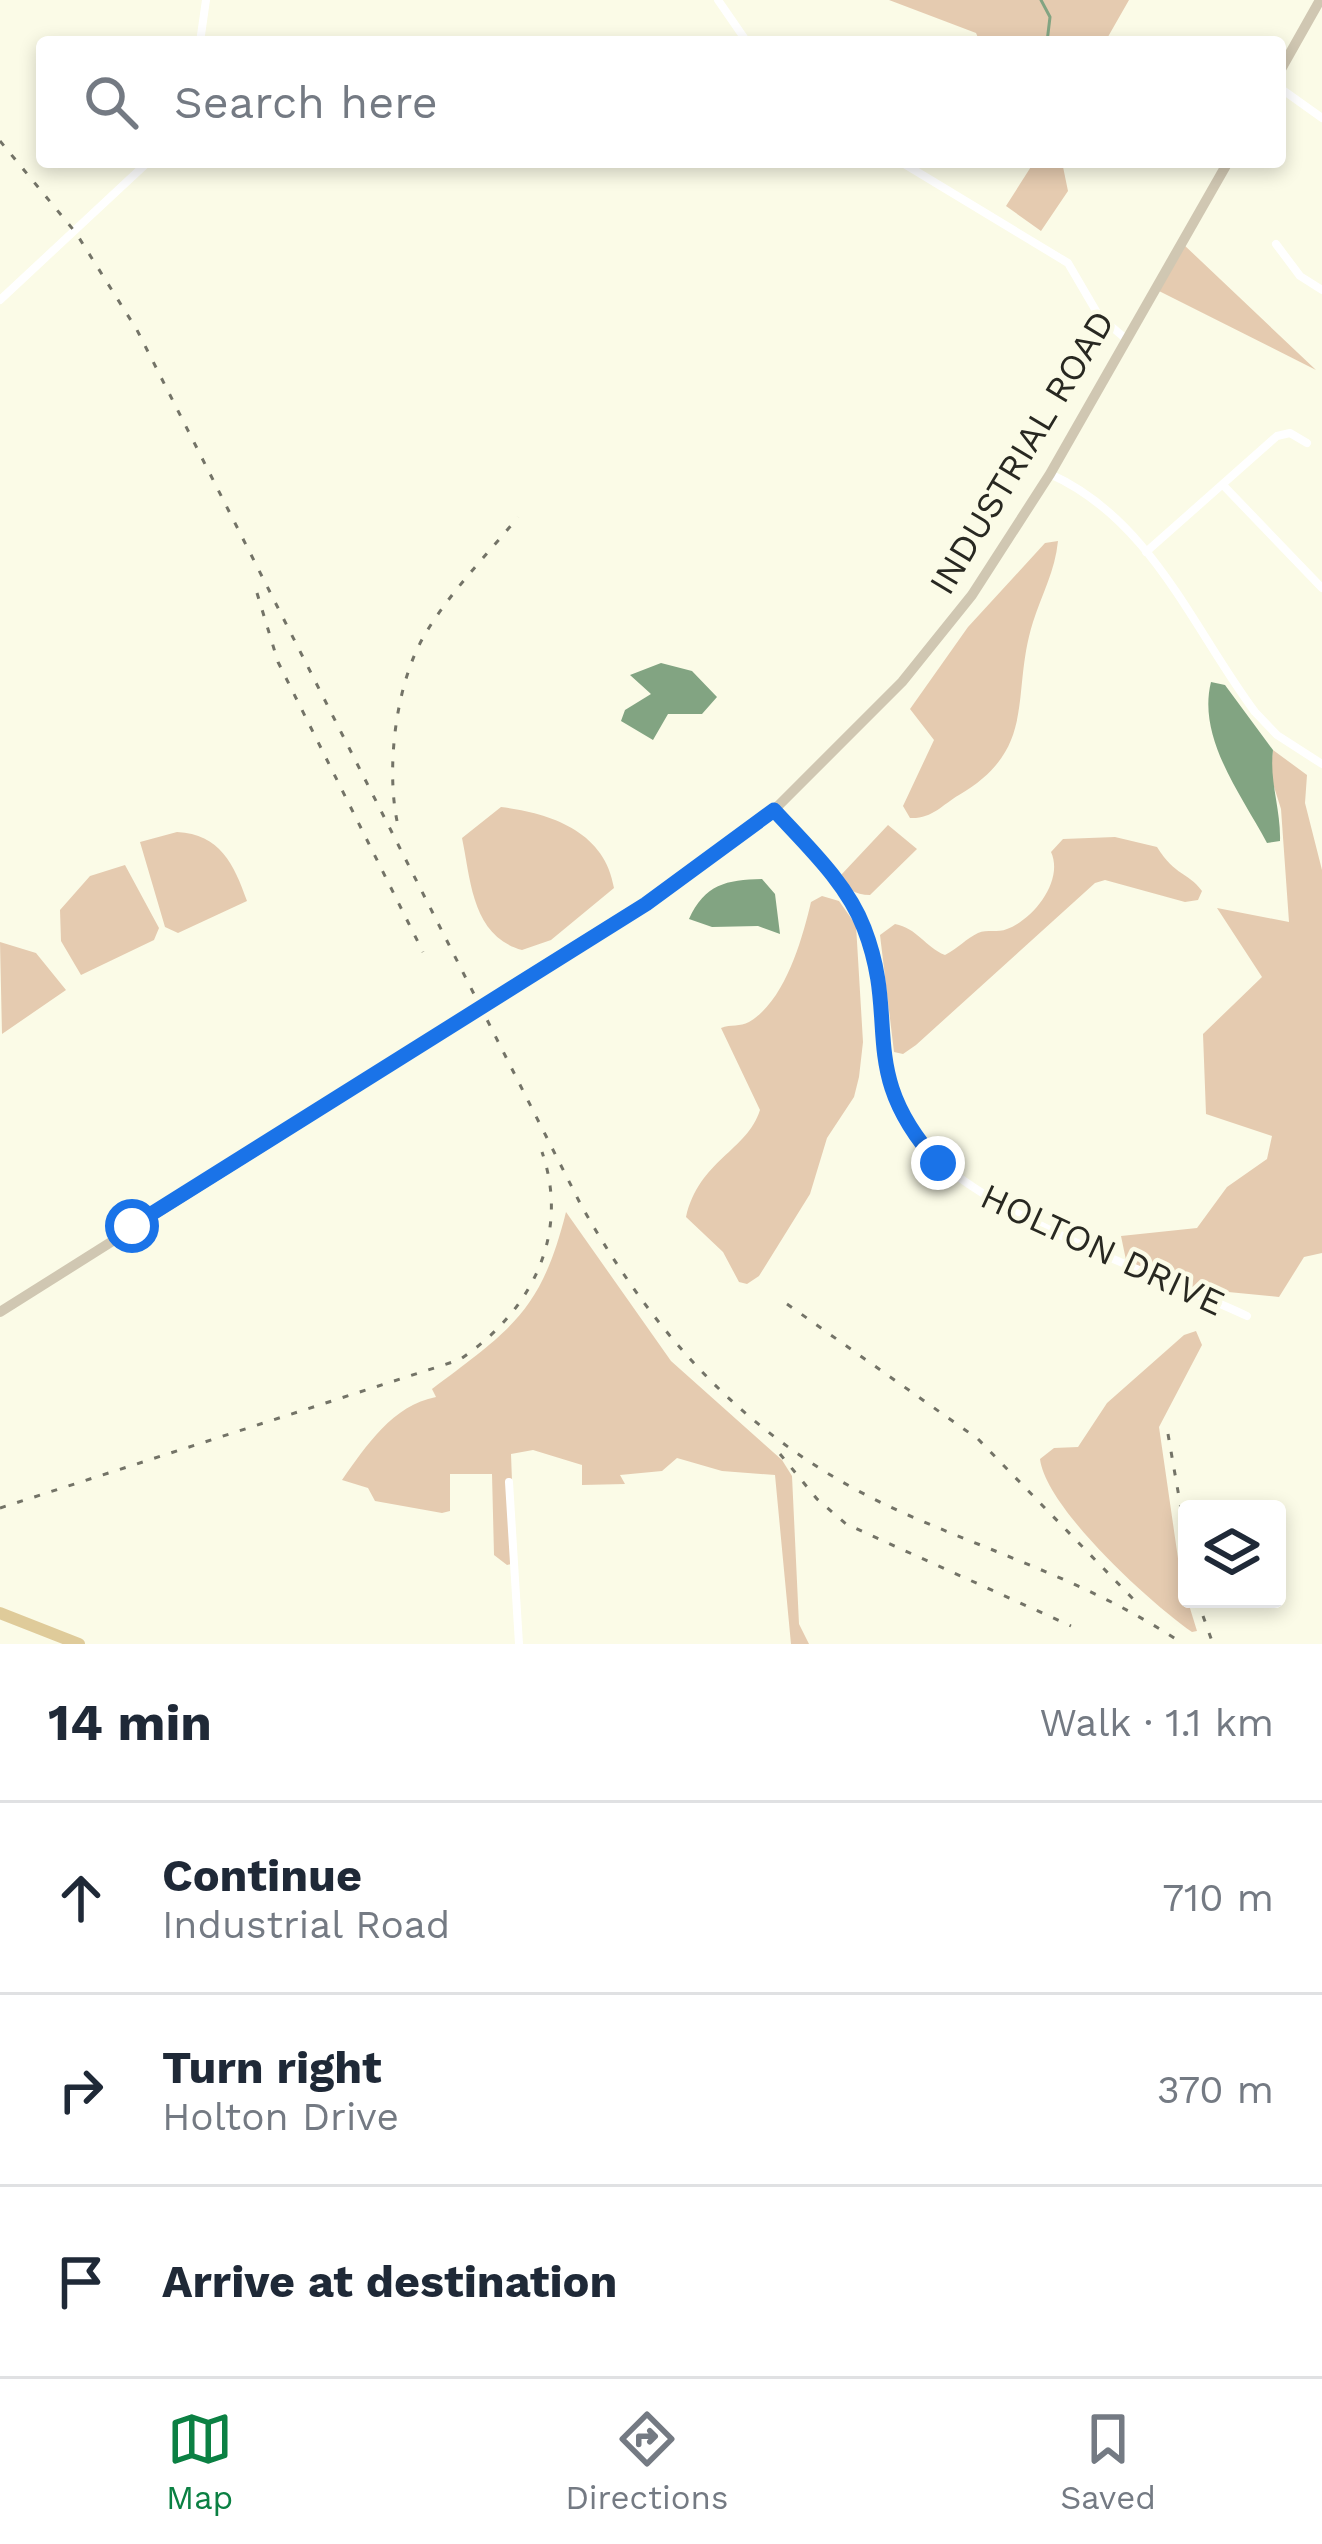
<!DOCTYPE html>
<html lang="en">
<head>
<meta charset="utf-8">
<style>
  :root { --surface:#fff; --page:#f6f6f7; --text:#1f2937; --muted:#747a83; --line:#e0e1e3; --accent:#0b8043 }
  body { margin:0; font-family:"Work Sans",sans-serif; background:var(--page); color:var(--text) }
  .controls { position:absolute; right:36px; bottom:36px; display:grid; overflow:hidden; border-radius:12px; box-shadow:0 6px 18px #0003 }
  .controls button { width:108px; height:108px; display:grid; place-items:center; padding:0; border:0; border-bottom:3px solid var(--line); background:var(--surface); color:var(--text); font:60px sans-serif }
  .stop { position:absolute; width:36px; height:36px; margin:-27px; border:9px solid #1a73e8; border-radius:50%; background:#fff }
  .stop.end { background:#1a73e8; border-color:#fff; box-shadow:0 3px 12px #0008 }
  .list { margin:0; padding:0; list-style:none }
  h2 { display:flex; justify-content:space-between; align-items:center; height:156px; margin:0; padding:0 48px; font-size:51px }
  h2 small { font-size:39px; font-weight:400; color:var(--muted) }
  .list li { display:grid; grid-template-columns:78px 1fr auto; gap:36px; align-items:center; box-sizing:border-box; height:192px; padding:0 48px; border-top:3px solid var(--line) }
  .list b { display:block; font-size:45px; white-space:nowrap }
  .list p { margin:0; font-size:39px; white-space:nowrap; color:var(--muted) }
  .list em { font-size:39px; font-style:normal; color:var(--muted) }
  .icon { flex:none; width:66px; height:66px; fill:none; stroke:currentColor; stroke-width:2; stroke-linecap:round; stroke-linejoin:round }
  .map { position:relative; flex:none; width:1322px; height:1644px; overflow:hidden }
  .search { position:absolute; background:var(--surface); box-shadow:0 6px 18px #0003; left:36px; right:36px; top:36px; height:132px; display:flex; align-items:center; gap:30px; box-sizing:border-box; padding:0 42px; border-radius:12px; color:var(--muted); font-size:45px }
  .sheet { height:732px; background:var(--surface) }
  nav { display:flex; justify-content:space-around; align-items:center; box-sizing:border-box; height:168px; border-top:3px solid var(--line); background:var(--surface); font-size:33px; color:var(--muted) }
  nav a { display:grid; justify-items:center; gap:6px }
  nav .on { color:var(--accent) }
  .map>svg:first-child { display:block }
  .green { fill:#e5cbb0 }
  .water { fill:#82a482 }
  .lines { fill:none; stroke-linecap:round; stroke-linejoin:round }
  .stream { stroke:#82a482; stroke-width:3 }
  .street { stroke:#fff; stroke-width:8 }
  .secondary { stroke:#d0c7b2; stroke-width:10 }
  .primary { stroke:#dfcb9a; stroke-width:12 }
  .rail { stroke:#737367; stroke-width:3; stroke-dasharray:6 12; stroke-linecap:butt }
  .route { stroke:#1a73e8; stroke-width:15 }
  .labels { text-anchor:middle; stroke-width:9; stroke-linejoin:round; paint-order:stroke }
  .street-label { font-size:36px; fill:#282821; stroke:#fbfbe7 }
</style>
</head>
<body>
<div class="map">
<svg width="1322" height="1644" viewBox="0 0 1322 1644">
  <rect width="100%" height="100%" fill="#fbfbe7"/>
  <path class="green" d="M889,0H1129L1105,42H980L976,33Z
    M1034,162H1062L1068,191L1041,231L1006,206Z
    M1182,243L1316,370L1155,289Z
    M1058,541C1055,571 1042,594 1033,622C1010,695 1039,748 959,795C942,805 932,819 910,818L903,806L934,740L910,709L968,627L1045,543Z
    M1273,750L1307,775L1305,803L1322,870V1253L1304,1257L1279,1297L1187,1288L1126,1260L1121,1236L1197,1228L1227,1187L1267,1159L1272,1136L1206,1114L1203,1034L1262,977L1217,908L1289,922L1281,809L1270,774Z
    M501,807C550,813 605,831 614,888L551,940L522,950C472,936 471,881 462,838Z
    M888,825L917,849L870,895C855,895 845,889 841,875Z
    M177,832C220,834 234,864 247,901L178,933L165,927L140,842Z
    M1115,837L1157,847C1176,877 1187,871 1202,891L1198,900L1185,902L1105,880L1095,883L916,1045L903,1054L894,1052L880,935L895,924C917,928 925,947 945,955C957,949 967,938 978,933C987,929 998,933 1007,929C1034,919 1064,880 1051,852L1063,839Z
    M125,865L159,928L154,940L81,975L61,941L60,910L90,876Z
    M822,896L839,901L856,925L863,1042L859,1077L854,1097L827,1138L810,1194L759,1276L747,1284L739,1282L723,1252L686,1217C699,1160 747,1151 760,1110L721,1028C731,1024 740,1027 749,1022C785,1001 802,940 811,902Z
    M0,942L36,953L66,990L2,1034Z
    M566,1212L671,1361L782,1460L792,1476L799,1624L809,1644H791L775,1475L722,1471L677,1458L662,1471L620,1475L625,1484L582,1485V1465L533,1450L511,1454L515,1563L507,1565L494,1555L492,1474H450V1511L442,1513L375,1501L368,1488L342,1480C366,1446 393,1405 436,1397L432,1389C511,1329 541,1312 566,1212Z
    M1196,1331L1202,1345L1159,1427L1181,1579L1197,1631L1192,1632C1150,1603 1046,1508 1040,1459L1054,1448L1078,1447L1107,1403L1184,1335Z"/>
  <path class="water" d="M661,663L692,671L717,697L702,714H668L653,740L621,721L625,710L651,694L630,675Z
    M1211,682L1225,685L1273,750C1269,781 1281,809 1280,841L1267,843C1241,794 1197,738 1211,682Z
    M762,879L775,894L780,934L758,926L712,927L689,919C705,884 726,880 762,879Z"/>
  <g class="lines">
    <path class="stream" d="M1041,0L1050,17L1047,42"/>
    <path class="street" d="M718,0L747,42
      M200,42L206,0
      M1280,88L1322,118
      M901,162L1068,263L1099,316L1126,339
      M1276,244L1300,276L1322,290
      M0,300L148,162
      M1050,474C1151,519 1193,629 1255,712L1277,735L1322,764
      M1223,485L1322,588
      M1146,552L1277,436L1290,433L1307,443
      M774,810C822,863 871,912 878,987C881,1026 879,1066 894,1104C932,1202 1153,1271 1247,1316
      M509,1482L519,1644"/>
    <path class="secondary" d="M1280,71L1320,0
      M0,1312L646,905L774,810L902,682L972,595L1050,474L1228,162"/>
    <path class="primary" d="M0,1613L79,1644"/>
    <path class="rail" d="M0,141L76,233L137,330L581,1205C660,1345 759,1450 908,1515C1002,1556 1098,1586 1183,1644
      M257,593L278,662L423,952
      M397,821C386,766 396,684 424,636C449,593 487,555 518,517
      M787,1304L978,1439L1138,1604
      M1168,1434L1187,1543
      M780,1454L817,1499L846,1524L1071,1626
      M0,1508L459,1360C530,1313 571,1236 542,1152
      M1197,1599L1213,1644"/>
  </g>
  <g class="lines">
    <path class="route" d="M132,1226L646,904L774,810C806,845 847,883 864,928C901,1023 855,1071 938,1163"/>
  </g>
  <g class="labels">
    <g class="street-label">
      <text transform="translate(1021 452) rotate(-59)" y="13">INDUSTRIAL ROAD</text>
      <text transform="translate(1103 1249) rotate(25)" y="13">HOLTON DRIVE</text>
    </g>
  </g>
</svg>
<div class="controls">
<button><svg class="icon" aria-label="layers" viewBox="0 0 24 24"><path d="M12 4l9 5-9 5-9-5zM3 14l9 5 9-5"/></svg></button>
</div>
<div class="stop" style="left:132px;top:1226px"></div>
<div class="stop end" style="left:938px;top:1163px"></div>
<div class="search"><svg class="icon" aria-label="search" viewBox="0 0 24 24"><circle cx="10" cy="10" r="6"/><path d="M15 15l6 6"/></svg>Search here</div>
</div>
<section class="sheet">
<h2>14 min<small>Walk · 1.1 km</small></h2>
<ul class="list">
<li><svg class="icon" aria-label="ahead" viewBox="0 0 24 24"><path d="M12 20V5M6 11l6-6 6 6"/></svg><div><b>Continue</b><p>Industrial Road</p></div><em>710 m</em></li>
<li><svg class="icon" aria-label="right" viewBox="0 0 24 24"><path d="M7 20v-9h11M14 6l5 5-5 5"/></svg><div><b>Turn right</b><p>Holton Drive</p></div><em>370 m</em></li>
<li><svg class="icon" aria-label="arrive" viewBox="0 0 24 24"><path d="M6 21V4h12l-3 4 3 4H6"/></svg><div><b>Arrive at destination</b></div></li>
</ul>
</section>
<nav>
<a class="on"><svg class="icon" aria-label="map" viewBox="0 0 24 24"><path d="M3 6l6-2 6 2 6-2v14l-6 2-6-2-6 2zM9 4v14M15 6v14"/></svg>Map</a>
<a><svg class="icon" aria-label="directions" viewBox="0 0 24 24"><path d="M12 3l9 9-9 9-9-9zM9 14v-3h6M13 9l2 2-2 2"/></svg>Directions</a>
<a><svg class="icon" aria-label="saved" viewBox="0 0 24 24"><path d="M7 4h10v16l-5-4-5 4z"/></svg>Saved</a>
</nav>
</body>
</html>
